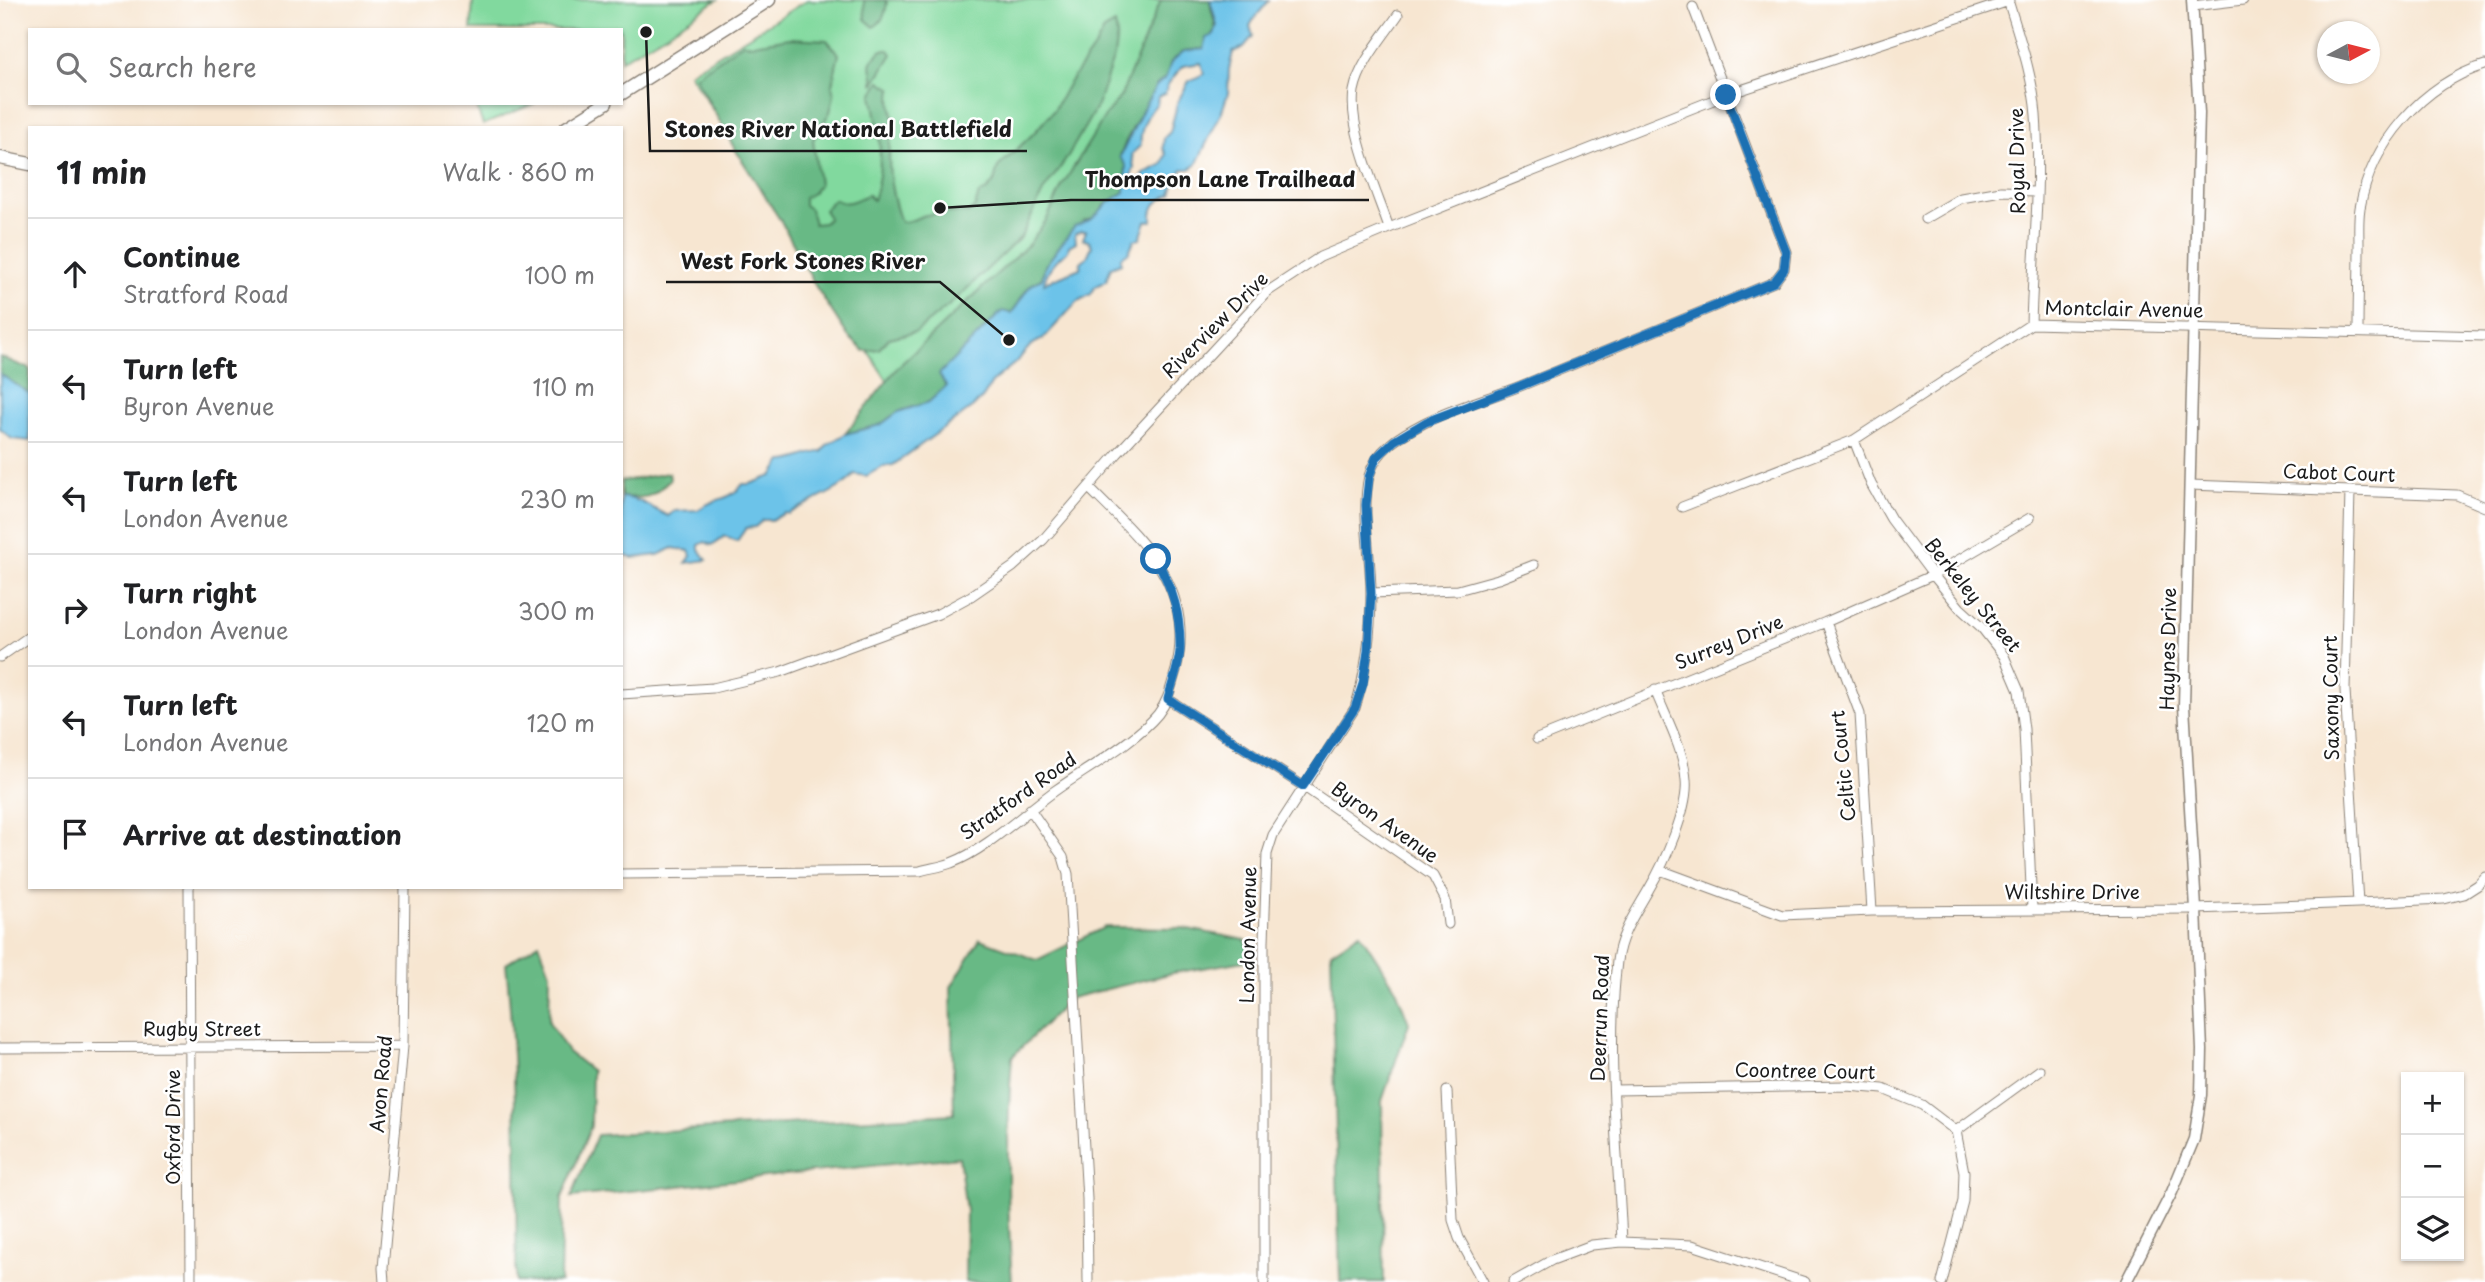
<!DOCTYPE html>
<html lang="en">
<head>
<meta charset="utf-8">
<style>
  :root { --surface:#fff; --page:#f6f6f6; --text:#202124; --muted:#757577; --line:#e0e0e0 }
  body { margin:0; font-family:"Playpen Sans",sans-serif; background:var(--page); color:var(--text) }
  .controls { position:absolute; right:21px; bottom:21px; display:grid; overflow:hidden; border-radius:0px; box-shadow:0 2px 5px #0004 }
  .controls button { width:63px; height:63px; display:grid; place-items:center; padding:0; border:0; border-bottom:2px solid var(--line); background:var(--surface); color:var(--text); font:35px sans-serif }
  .compass { position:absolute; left:2317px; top:21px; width:63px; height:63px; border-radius:50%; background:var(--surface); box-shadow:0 2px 5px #0004; rotate:83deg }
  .stop { position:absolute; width:21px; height:21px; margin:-16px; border:5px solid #1f6fb2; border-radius:50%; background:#fff }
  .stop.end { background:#1f6fb2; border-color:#fff; box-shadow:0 2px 7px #0008 }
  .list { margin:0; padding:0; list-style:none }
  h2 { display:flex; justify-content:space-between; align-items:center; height:91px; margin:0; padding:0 28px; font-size:30px }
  h2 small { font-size:23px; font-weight:400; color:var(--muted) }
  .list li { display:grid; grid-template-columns:46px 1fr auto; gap:21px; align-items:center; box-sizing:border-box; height:112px; padding:0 28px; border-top:2px solid var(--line) }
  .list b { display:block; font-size:26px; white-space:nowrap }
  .list p { margin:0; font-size:23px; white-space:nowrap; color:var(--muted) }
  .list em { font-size:23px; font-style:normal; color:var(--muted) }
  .icon { flex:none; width:38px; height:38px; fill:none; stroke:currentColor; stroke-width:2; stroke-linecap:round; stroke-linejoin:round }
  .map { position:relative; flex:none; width:2485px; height:1282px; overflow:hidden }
  .search { position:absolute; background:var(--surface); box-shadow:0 2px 5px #0004; left:28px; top:28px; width:595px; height:77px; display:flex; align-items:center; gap:18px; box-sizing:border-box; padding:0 24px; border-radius:0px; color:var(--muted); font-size:26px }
  .panel { position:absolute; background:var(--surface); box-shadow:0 2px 5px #0004; left:28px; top:126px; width:595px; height:763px; border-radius:0px }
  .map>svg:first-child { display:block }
  .green { fill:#81d99e; stroke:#4e7a5d; stroke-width:2 }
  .forest { fill:#68b985; stroke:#426a50; stroke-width:2 }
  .water { fill:#6cc3e9; stroke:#447082; stroke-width:2; fill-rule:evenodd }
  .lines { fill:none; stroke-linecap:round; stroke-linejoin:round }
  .minor-casing { stroke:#8a8176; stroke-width:11 }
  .tertiary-casing { stroke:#8a8176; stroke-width:13 }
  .secondary-casing { stroke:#8a8176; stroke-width:15 }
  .minor { stroke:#fff; stroke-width:9 }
  .tertiary { stroke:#fff; stroke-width:10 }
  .secondary { stroke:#fff; stroke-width:12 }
  .route { stroke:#1f6fb2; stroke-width:9 }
  .labels { text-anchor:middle; stroke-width:5; stroke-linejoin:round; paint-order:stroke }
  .street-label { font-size:19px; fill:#1c1c1c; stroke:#fff }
  .leader { fill:none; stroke:#1c1c1c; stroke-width:2.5 }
  .callout-dot { fill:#1c1c1c; stroke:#fff; stroke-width:2.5 }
  .callout-label { font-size:21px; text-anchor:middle; font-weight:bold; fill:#1c1c1c; stroke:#fff; stroke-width:5; stroke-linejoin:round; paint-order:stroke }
</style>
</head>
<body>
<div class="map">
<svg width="2485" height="1282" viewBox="0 0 2485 1282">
  <rect width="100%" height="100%" fill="#fff"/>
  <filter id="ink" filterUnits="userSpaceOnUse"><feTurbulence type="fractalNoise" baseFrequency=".0143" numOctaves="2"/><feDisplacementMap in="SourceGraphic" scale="14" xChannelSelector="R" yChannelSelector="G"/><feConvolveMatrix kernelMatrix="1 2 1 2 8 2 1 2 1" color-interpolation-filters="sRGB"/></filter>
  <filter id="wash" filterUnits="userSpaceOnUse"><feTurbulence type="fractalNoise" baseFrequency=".00686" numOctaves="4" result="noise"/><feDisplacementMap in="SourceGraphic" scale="28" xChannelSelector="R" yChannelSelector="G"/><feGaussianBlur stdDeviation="1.57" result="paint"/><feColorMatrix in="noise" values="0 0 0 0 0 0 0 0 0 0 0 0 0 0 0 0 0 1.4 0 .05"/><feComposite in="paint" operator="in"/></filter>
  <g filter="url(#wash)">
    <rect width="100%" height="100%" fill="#f7e6d1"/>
    <path class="green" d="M473,0H717L667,33L621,60V30H471Z
      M807,0H1210L1184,51L1084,221L940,374L929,402L906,410L689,73Z
      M475,103H535L483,125Z"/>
    <path class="forest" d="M864,0H885L887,3C885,14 884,20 874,27L865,19Z
      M1161,0H1210C1212,27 1224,22 1204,49L1184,51L1171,62L1166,77L1156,86L1127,139L1120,156L1126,165L1125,192L1108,203L1092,219L1084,221L1058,249L1045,266L1042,279C1022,287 1025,299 1011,313L1002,312L940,374L946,387L929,402L898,412L880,425L845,434L898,367L1029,244L1047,219L1062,186L1107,113L1121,96Z
      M1115,24L1117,35L1114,56L1097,106L1065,161L1044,190L1021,237L953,302L916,332L889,338L879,349L864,351L848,336L816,287L782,223L733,146L695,76L743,43L753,44L790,38L827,40L839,54L832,85L834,96L830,112L813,140L819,184L813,193L804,198V205L810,209L814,224L824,223L829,218L824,210L834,199C848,207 855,199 868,195L873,200C885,168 880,129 872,95L880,81L892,89C889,102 893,109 894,122C894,129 890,137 890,144C887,169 892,199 901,222C913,222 913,219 922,216C933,213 957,212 968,213L975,207L979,194L987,190L994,182L998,167L1034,133L1054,110L1067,86L1096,45L1104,30Z
      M882,50H889L892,54L873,85C875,65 863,68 882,50Z
      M0,357L30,369V394L0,374Z
      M669,473L670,479C653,498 647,499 621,497V481C638,480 652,475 669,473Z
      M1105,927L1183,928L1246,940L1251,960L1173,973L1071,998L1012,1057C1006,1132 1007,1206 1012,1282H965L966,1211L959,1157L571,1197L597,1135L954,1114L951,987L980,939L1037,960Z
      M1360,933L1396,989L1409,1023L1382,1101L1384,1282H1340L1331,952Z
      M539,943L550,973L549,1022L568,1052L592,1071L591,1126L562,1198L560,1282H516C517,1176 517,1069 506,964Z"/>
    <path class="water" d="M1210,0H1269C1263,10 1255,15 1250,26L1253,36L1244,47L1233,52L1229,69L1228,93L1222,111L1196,165L1190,169H1183L1180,173L1181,180L1174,184L1171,194C1157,201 1151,205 1152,221H1146L1140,239L1134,240L1129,252L1121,257V263L1111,267L1106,281L1095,287L1091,294L1077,302L1043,339L1031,345L1015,363L993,381L983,397L973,407L893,465L884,466L866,476L854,474C846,489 805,503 789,514L785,513L771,520H763L755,527L746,528L737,541L725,536L712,545L705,542L699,545V550L707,560L686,563L691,556L689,551L673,548L658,555L633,558L621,555V497C641,498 652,509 668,516L674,511L698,510C712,498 731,501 743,484H750L772,476L782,461C796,462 808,452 822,452L827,445L845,434L880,425L898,412L929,402L946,386L939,374L1002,311L1011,313C1025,299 1022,287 1042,279L1045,266L1075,226L1092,219L1108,203L1125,192L1126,165L1120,157L1144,107L1156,86L1166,77L1171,62L1184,51L1204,49L1206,38L1214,35L1217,25ZM1201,63L1204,74L1189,81L1178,101L1170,132L1164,138L1163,148L1166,154L1163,164L1145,173L1139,182L1134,185L1130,179L1134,168L1132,154L1141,145C1139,132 1147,113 1157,104L1158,97L1165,94L1168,84L1183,66ZM1081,231H1086L1083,239L1089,241L1092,246L1087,257L1081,262L1080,268L1044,283C1047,270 1057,258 1068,251L1069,246L1076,242L1075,234Z
      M0,374L30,394V441L12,439L0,429Z"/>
  </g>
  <g filter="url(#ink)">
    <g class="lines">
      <g class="minor-casing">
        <path id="minor" d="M2008,0C2019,37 2033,76 2036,115C2041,184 2033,255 2031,324
          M2193,6L2243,0
          M1925,219L1961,198L2001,191L2036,192
          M1389,228C1376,190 1348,129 1354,91C1359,64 1383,37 1398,15
          M2358,332C2358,303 2359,274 2359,246C2359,233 2358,220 2360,208C2371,143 2423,84 2485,65
          M1854,440L1871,484L1891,519L1933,575L1960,608L1982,628L2004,656L2019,691L2024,729L2032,909
          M2190,485L2457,495L2485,507
          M2350,491L2345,690L2358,903
          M1682,507L1854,440L2031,324L2485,336
          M1371,593L1458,590L1498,579L1534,565
          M1826,622L1860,714L1872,911
          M0,657L30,636
          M621,694L713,688L780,672L938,614L971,596L1013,567L1043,540L1117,454L1267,292L1320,257L1389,228L1726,95L2009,1
          M1168,699L1303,786L1433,876L1445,899L1448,924
          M1537,739L1826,622L1933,575L2030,518
          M1030,809L1063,857L1068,874L1087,1199L1088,1282
          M1660,870L1782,915L1872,911L2196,909L2358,903L2444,899L2464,894L2478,885L2485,877
          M621,874L920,871C930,868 941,867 951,863C986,850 1025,812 1056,790C1086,769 1136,741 1158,714C1169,700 1171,686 1176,670C1196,586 1142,541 1089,488
          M189,887L191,1282
          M0,1048L403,1046
          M1615,1090L1848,1086L1883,1089L1922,1105L1956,1131L1964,1172L1963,1201L1942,1282
          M1447,1091L1453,1220L1459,1238L1483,1282
          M1956,1131L2040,1070
          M1622,1242C1618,1149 1606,1053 1617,961C1620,934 1636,912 1649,889C1664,864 1689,808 1686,780C1684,750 1666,718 1655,690
          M384,1282L383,1268L403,1046L405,887
          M1264,1282V941L1267,854L1273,835L1355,708C1367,670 1371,632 1371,593C1371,554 1361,514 1369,476C1376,449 1401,435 1424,423C1455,407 1491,398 1523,385C1607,351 1690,316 1774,282L1784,269L1786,252L1693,7
          M1513,1282L1552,1260L1592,1245L1622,1242L1692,1245L1805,1282"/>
      </g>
      <g class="tertiary-casing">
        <path id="tertiary" d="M2126,1282L2172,1192L2194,1139L2201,1095L2202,1050L2196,909L2184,706L2199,113L2192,0"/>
      </g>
      <g class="secondary-casing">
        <path id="secondary" d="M621,94L769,0
          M566,128L606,103
          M0,158L30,164"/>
      </g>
      <use href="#minor" class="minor"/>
      <use href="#tertiary" class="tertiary"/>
      <use href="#secondary" class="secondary"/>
    </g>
  </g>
  <g class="lines" filter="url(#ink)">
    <path class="route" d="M1156,559C1173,589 1181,615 1180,650C1179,666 1172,684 1168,699L1303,786L1355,708L1363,684L1368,651L1371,593L1366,505L1369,477L1376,458L1394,441L1426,422L1520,386L1774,282L1784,269L1786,252L1726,95"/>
  </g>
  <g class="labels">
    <g class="street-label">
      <text transform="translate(2017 161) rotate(-91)" y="7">Royal Drive</text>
      <text transform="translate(2124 309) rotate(1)" y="7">Montclair Avenue</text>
      <text transform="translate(1215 325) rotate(-45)" y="7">Riverview Drive</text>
      <text transform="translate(2339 473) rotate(2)" y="7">Cabot Court</text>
      <text transform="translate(1973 595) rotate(51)" y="7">Berkeley Street</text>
      <text transform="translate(1729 642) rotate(-22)" y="7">Surrey Drive</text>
      <text transform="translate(2168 649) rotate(-89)" y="7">Haynes Drive</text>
      <text transform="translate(2331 698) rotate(-91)" y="7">Saxony Court</text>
      <text transform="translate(1843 766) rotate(-96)" y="7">Celtic Court</text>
      <text transform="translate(1018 796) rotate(-35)" y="7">Stratford Road</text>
      <text transform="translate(1385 822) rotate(35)" y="7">Byron Avenue</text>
      <text x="2072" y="899">Wiltshire Drive</text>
      <text transform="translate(1248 935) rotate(-89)" y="7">London Avenue</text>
      <text transform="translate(1600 1018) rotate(-88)" y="7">Deerrun Road</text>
      <text x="202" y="1036">Rugby Street</text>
      <text transform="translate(1805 1071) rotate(1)" y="7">Coontree Court</text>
      <text transform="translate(381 1084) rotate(-85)" y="7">Avon Road</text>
      <text transform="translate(173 1127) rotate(-90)" y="7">Oxford Drive</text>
    </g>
  </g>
  <path class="leader" d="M646 32L650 151H1027M940 208L1071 200H1369M1009 340L940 282H666"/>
  <g class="callout-dot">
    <circle cx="646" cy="32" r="7"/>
    <circle cx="940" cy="208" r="7"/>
    <circle cx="1009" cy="340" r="7"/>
  </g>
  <g class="callout-label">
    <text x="838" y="137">Stones River National Battlefield</text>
    <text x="1220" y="187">Thompson Lane Trailhead</text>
    <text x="803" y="269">West Fork Stones River</text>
  </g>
</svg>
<div class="controls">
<button>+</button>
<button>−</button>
<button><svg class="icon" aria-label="layers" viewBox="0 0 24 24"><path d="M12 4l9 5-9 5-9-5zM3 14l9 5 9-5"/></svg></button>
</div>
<svg class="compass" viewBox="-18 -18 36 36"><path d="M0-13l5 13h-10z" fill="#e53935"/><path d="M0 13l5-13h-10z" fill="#757577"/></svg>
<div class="stop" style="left:1156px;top:559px"></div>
<div class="stop end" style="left:1726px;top:95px"></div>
<div class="search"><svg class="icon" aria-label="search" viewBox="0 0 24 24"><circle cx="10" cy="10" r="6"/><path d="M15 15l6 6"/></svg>Search here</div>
<section class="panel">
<h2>11 min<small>Walk · 860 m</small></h2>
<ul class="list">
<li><svg class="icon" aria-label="ahead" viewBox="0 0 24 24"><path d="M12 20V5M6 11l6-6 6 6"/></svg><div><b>Continue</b><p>Stratford Road</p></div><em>100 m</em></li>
<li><svg class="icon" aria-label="left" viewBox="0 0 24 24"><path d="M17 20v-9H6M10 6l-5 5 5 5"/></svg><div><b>Turn left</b><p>Byron Avenue</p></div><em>110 m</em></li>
<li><svg class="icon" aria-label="left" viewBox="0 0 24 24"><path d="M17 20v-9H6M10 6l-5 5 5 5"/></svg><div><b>Turn left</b><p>London Avenue</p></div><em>230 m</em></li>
<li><svg class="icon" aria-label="right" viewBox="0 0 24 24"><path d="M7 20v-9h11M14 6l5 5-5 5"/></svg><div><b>Turn right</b><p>London Avenue</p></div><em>300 m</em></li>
<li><svg class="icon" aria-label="left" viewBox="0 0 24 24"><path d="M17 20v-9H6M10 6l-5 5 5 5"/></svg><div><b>Turn left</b><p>London Avenue</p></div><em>120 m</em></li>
<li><svg class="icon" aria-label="arrive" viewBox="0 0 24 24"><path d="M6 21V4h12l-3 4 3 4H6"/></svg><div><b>Arrive at destination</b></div></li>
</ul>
</section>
</div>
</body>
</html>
